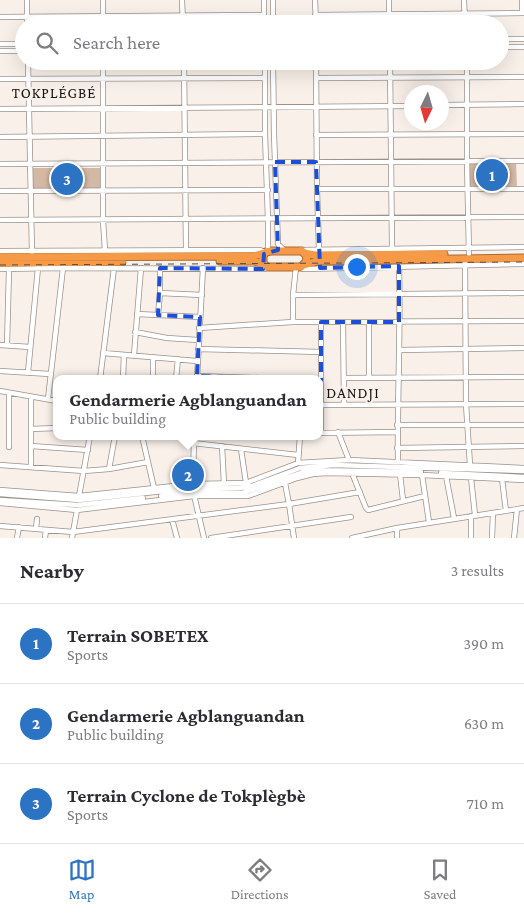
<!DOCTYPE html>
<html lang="en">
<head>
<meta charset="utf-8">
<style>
  :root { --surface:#fff; --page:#f7f7f7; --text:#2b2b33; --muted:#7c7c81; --line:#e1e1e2; --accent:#2d73c4 }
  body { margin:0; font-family:"Crimson Pro",serif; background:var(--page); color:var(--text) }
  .compass { position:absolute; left:404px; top:85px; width:45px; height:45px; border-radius:50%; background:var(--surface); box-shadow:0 5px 20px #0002; rotate:185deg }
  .you { position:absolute; left:356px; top:266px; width:18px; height:18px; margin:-12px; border:4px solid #fff; border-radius:50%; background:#1a73e8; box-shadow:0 0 0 8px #1a73e833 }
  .badge { display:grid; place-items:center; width:32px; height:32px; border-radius:50%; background:var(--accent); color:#fff; font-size:16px; font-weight:700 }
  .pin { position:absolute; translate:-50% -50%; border:2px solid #fff; box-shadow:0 1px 5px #0006 }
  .popup { position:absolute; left:53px; top:375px; width:270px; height:65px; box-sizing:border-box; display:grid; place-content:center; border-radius:10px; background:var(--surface); filter:drop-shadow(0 1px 4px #0005); font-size:16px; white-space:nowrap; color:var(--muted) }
  .popup b { font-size:19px; color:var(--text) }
  .popup::after { content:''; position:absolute; left:50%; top:100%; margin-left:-10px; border:10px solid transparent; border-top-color:var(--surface) }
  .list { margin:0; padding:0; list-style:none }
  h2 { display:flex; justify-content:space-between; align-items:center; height:65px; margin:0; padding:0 20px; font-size:21px }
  h2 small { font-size:16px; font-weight:400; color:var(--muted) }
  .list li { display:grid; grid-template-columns:32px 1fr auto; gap:15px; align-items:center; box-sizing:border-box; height:80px; padding:0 20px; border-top:1px solid var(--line) }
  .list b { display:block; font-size:19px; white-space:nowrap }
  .list p { margin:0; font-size:16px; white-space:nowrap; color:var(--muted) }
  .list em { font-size:16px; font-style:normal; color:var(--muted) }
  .icon { flex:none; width:28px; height:28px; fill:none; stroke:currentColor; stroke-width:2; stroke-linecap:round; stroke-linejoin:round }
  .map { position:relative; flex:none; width:524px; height:538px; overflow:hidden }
  .search { position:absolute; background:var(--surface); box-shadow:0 5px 20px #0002; left:15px; right:15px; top:15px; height:55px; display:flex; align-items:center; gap:12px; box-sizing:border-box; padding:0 18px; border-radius:28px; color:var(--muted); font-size:19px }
  .sheet { height:305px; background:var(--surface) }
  nav { display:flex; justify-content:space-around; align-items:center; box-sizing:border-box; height:70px; border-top:1px solid var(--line); background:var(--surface); font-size:14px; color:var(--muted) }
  nav a { display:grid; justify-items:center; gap:2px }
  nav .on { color:var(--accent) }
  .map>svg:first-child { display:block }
  .green { fill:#d3b8a4 }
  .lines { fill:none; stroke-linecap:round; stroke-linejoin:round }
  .minor-casing { stroke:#9a918b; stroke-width:6 }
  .highway-casing { stroke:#a86b35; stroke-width:9 }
  .minor { stroke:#fff; stroke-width:4.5 }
  .highway { stroke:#f69a48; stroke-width:7 }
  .rail { stroke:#534e4b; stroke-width:1; stroke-dasharray:6 6; stroke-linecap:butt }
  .marked { fill:none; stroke:#1d4ed8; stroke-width:4; stroke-dasharray:10 6; stroke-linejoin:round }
  .labels { text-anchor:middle; stroke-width:4.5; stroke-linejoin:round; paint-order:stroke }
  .neighbourhood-label { font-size:15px; letter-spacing:1px; fill:#161311; stroke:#f9f0e9 }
</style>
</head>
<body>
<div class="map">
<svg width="524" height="538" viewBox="0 0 524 538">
  <rect width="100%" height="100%" fill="#f9f0e9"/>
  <path class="green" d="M467,162H516L517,187H467Z
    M32,168H101V189L32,190Z"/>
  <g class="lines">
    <g class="minor-casing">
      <path id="minor" d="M27,0V24
        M103,0V24
        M182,0L183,24
        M264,0V24
        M273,0V24
        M315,0L316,24
        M389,0V24
        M464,0L465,24
        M522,0V13
        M315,15L524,13
        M0,17L264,15
        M500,39H524
        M0,44H24
        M500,47H524
        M0,51H24
        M28,61L32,253
        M103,61V220L105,251
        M184,61L186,250
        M265,61V134L268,220V251
        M273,61L274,134L278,244L285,251
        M316,61L317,189L319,249
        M390,61L392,248
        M467,61V162L469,254
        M316,78L524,77
        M0,79L265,78
        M442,105L524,104
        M0,109L412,106
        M316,135L524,134
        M0,137L265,134
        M0,164L524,161
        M317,189H524
        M0,191L268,190
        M0,220L524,217
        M300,250L524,247
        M0,251L260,250L265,252
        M465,262L466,404L470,465
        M301,267L303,269L524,264
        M160,268V293
        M0,269L63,268L264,269L268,267
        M293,295L524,293
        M137,314L200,317
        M158,315L160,293L202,295
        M293,322V295L296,267
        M321,322V433
        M343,322L344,404
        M369,322V377
        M199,328L293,322L524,321
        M135,332L167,338L198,340
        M0,345L30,347
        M7,345L9,270
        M198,349L321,352
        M399,350L524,348
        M103,353L197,361
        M134,355L141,268
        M0,371L50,374
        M28,372L38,268
        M197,376L290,379
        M344,378L524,377
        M100,379L114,268
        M123,379L124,355
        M153,379V357
        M176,379L178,359
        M197,379L203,268
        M0,391L57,401
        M9,393V447
        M31,397V467
        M48,399L63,268
        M319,405L524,404
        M397,425H524
        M31,429L57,428
        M338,432L349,460
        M319,433L397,432
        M142,436L154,488
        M193,443L298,455
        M31,446L88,450
        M222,446L224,484
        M397,448L524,446
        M241,449L246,483
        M298,463L300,436
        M398,463C397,397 401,332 399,266
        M0,465L84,471L109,469L148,462
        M109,469L115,436
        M352,473L366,508L368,510L425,496
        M441,473L524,477
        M400,474L403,500
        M422,475L429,522
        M446,476L454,518
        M471,478L475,515
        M502,479L506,511
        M193,487L194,436
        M0,490L79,496L193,484L246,483L298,463L349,460L524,468
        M0,494L79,500L193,488H240L252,486L300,468L334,465L524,471
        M194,495L204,538
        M79,496L90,436
        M161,496L193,492L242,493L310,470L421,472
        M0,500L78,505L143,498
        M0,503L77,510L194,496H248L297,478L313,474L327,473L422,475L524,480
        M172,519L177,538
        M0,526L73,532L289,504L285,483
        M397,528V538
        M36,529L37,519
        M17,538L19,527
        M45,538L46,530
        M72,538L77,510
        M211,538L351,517
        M294,538L289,504L360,492
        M352,538L397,528L524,508
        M471,538V516
        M492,538L493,513
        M514,538L517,509"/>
    </g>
    <g class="highway-casing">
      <path id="highway" d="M271,251H302L307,256L306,262L301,267H267L263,263V256L266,252Z
        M304,253L315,255L444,254
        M0,257L254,256L264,253
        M220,261H254L264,264
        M0,263L122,262
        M304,265L318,261L524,258"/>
    </g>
    <use href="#minor" class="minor"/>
    <use href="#highway" class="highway"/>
    <path class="rail" d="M0,265L524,262"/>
  </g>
  <path class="marked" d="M275,162H316L320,268L399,266V322H321V380L197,376L200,317L158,315L160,268L263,269L264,254L278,250Z"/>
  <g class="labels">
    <g class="neighbourhood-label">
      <text x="54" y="98">TOKPLÉGBÉ</text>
      <text x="353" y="398">DANDJI</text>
    </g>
  </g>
</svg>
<svg class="compass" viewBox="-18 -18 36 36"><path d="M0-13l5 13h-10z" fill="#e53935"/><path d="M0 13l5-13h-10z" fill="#7c7c81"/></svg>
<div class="you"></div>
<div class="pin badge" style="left:492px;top:175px">1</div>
<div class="pin badge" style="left:188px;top:475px">2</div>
<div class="popup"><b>Gendarmerie Agblanguandan</b>Public building</div>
<div class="pin badge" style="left:67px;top:179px">3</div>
<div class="search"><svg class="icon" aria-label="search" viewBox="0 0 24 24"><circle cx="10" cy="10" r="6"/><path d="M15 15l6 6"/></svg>Search here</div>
</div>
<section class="sheet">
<h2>Nearby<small>3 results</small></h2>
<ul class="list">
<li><span class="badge">1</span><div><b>Terrain SOBETEX</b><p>Sports</p></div><em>390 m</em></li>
<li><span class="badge">2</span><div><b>Gendarmerie Agblanguandan</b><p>Public building</p></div><em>630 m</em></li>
<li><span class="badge">3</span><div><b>Terrain Cyclone de Tokplègbè</b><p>Sports</p></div><em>710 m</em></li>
</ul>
</section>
<nav>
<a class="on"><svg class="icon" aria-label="map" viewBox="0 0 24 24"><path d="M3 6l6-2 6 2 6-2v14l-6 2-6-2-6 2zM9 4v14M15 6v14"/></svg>Map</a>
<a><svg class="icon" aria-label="directions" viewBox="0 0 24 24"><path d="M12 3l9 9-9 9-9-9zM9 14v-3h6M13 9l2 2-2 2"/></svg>Directions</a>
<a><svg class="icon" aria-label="saved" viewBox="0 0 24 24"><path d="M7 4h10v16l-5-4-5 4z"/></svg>Saved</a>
</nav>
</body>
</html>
